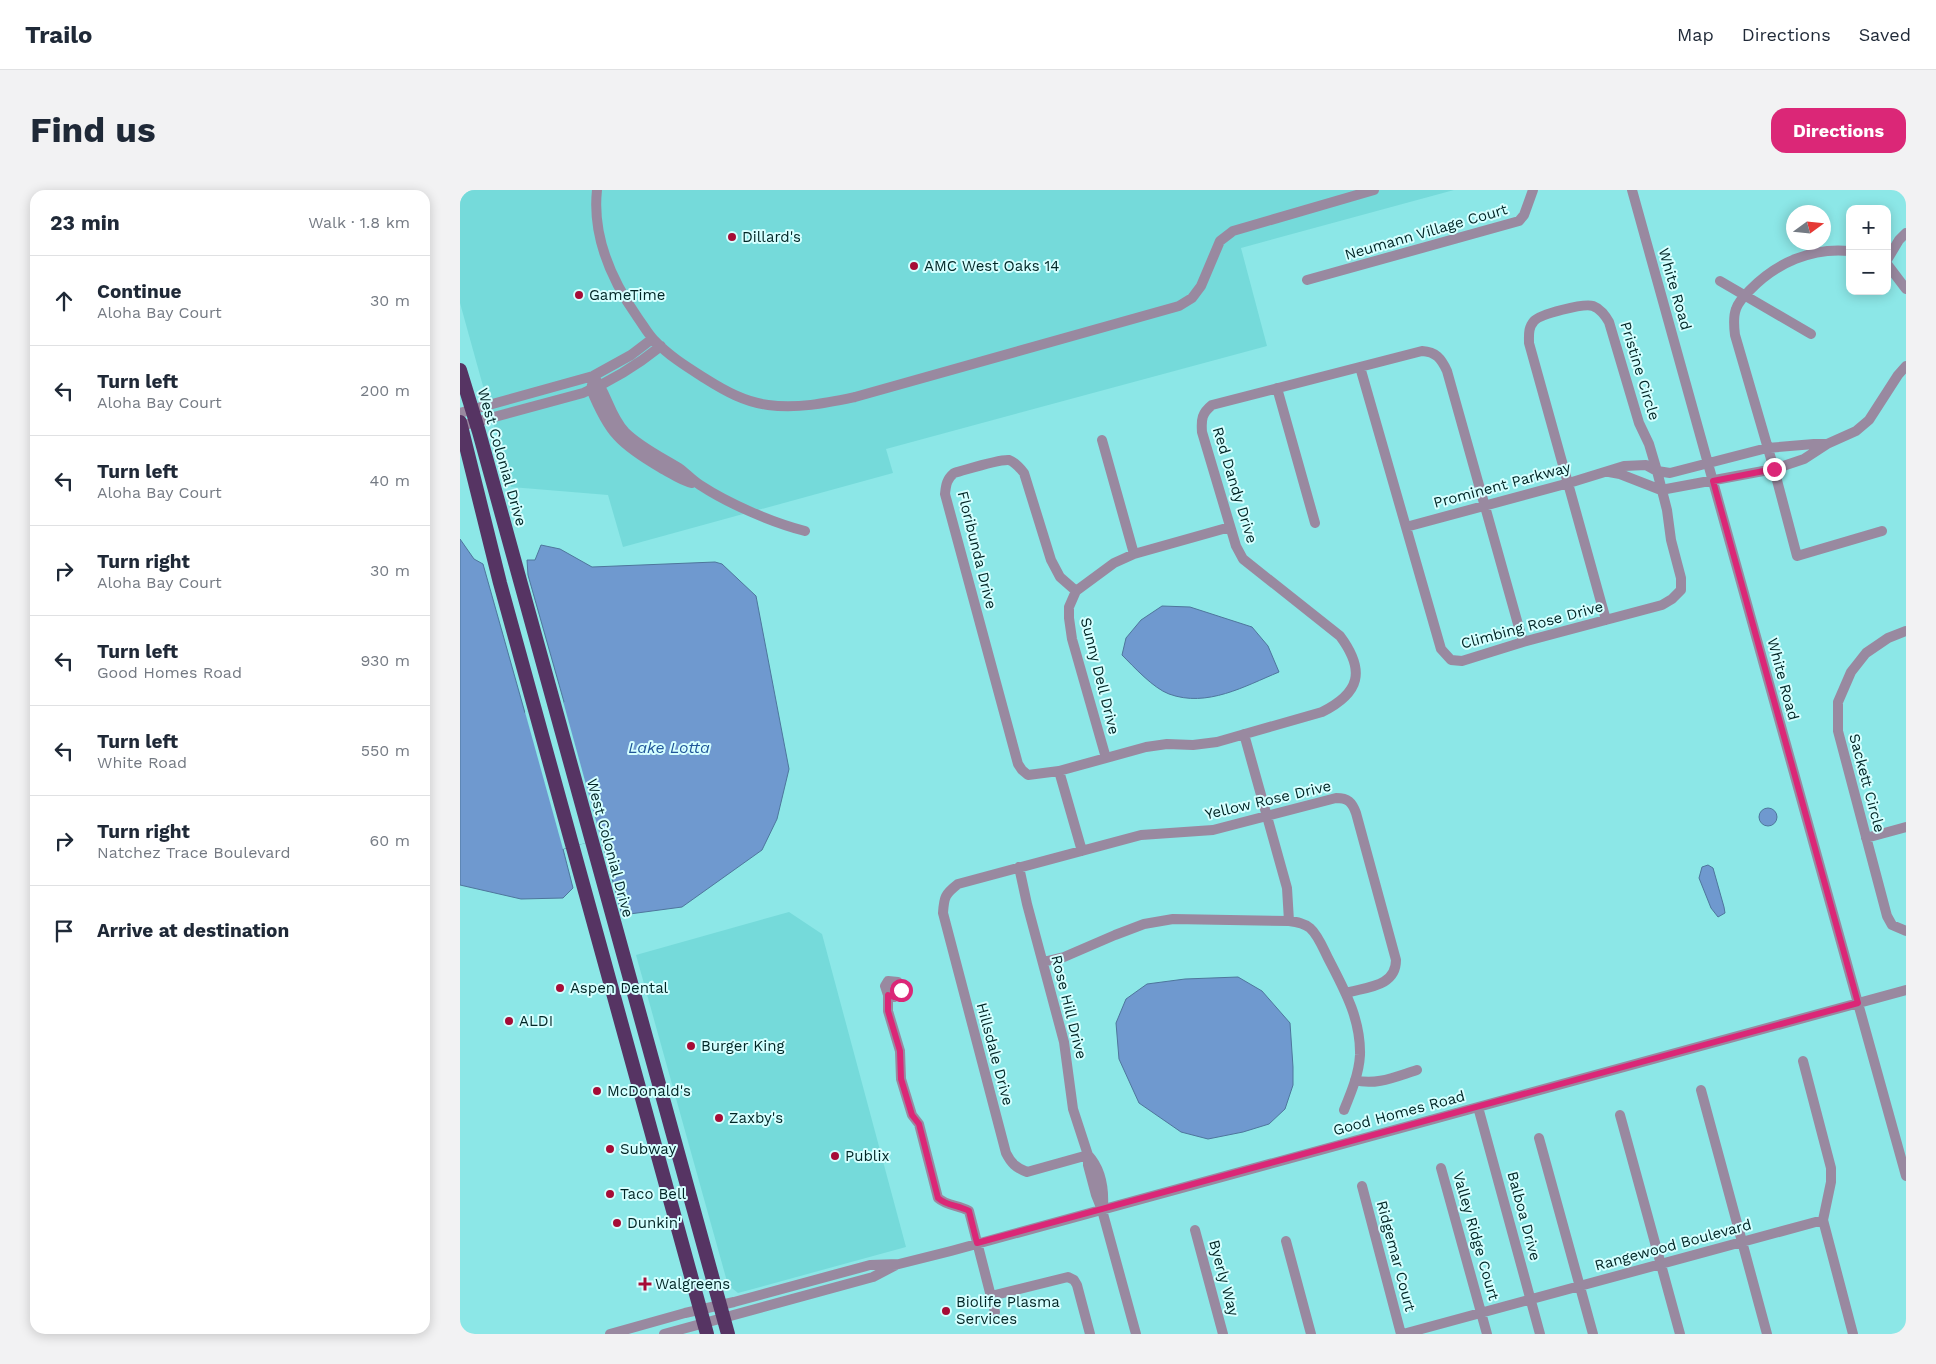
<!DOCTYPE html>
<html lang="en">
<head>
<meta charset="utf-8">
<style>
  :root { --surface:#fff; --page:#f2f2f3; --text:#1f2937; --muted:#747a83; --line:#e0e1e3; --accent:#db2777 }
  body { margin:0; font-family:"Work Sans",sans-serif; background:var(--page); color:var(--text) }
  .controls { position:absolute; right:15px; top:15px; display:grid; overflow:hidden; border-radius:10px; box-shadow:0 2px 12px #0003 }
  .controls button { width:45px; height:45px; display:grid; place-items:center; padding:0; border:0; border-bottom:1px solid var(--line); background:var(--surface); color:var(--text); font:25px sans-serif }
  .compass { position:absolute; left:1326px; top:15px; width:45px; height:45px; border-radius:50%; background:var(--surface); box-shadow:0 2px 12px #0003; rotate:75deg }
  .stop { position:absolute; width:15px; height:15px; margin:-11px; border:4px solid #db2777; border-radius:50%; background:#fff }
  .stop.end { background:#db2777; border-color:#fff; box-shadow:0 1px 5px #0008 }
  .list { margin:0; padding:0; list-style:none }
  h2 { display:flex; justify-content:space-between; align-items:center; height:65px; margin:0; padding:0 20px; font-size:21px }
  h2 small { font-size:16px; font-weight:400; color:var(--muted) }
  .list li { display:grid; grid-template-columns:32px 1fr auto; gap:15px; align-items:center; box-sizing:border-box; height:90px; padding:0 20px; border-top:1px solid var(--line) }
  .list b { display:block; font-size:19px; white-space:nowrap }
  .list p { margin:0; font-size:16px; white-space:nowrap; color:var(--muted) }
  .list em { font-size:16px; font-style:normal; color:var(--muted) }
  .icon { flex:none; width:28px; height:28px; fill:none; stroke:currentColor; stroke-width:2; stroke-linecap:round; stroke-linejoin:round }
  .map { position:relative; flex:none; width:1446px; height:1144px; overflow:hidden; border-radius:15px }
  header { display:flex; align-items:center; gap:30px; box-sizing:border-box; height:70px; padding:0 25px; background:var(--surface); border-bottom:1px solid var(--line) }
  header strong { font-size:24px }
  nav { display:flex; gap:28px; margin-inline-start:auto; font-size:18px }
  .intro { display:flex; align-items:center; justify-content:space-between; box-sizing:border-box; height:120px; padding:0 30px }
  h1 { margin:0; font-size:35px }
  .button { padding:12px 22px; border-radius:15px; background:var(--accent); color:#fff; font-size:18px; font-weight:700 }
  main { display:flex; gap:30px; padding:0 30px }
  aside { flex:1; background:var(--surface); border-radius:15px; box-shadow:0 2px 12px #0003 }
  .map>svg:first-child { display:block }
  .built { fill:#75dada }
  .water { fill:#6f99cf; stroke:#4e769c }
  .pier { fill:#8ce7e7 }
  .lines { fill:none; stroke-linecap:round; stroke-linejoin:round }
  .minor { stroke:#9989a0; stroke-width:10 }
  .highway { stroke:#563463; stroke-width:14 }
  .route { stroke:#db2777; stroke-width:6 }
  .poi-dot { fill:#a60c36; stroke:#d5ffff; stroke-width:2 }
  .labels { text-anchor:middle; stroke-width:4; stroke-linejoin:round; paint-order:stroke }
  .street-label { font-size:15px; fill:#002525; stroke:#d5ffff }
  .poi-label { font-size:15px; fill:#002525; stroke:#d5ffff; text-anchor:start }
  .water-label { font-size:16px; font-style:italic; fill:#205699; stroke:#d5ffff }
</style>
</head>
<body>
<header>
<strong>Trailo</strong>
<nav><a>Map</a><a>Directions</a><a>Saved</a></nav>
</header>
<div class="intro"><h1>Find us</h1><a class="button">Directions</a></div>
<main>
<aside>
<h2>23 min<small>Walk · 1.8 km</small></h2>
<ul class="list">
<li><svg class="icon" aria-label="ahead" viewBox="0 0 24 24"><path d="M12 20V5M6 11l6-6 6 6"/></svg><div><b>Continue</b><p>Aloha Bay Court</p></div><em>30 m</em></li>
<li><svg class="icon" aria-label="left" viewBox="0 0 24 24"><path d="M17 20v-9H6M10 6l-5 5 5 5"/></svg><div><b>Turn left</b><p>Aloha Bay Court</p></div><em>200 m</em></li>
<li><svg class="icon" aria-label="left" viewBox="0 0 24 24"><path d="M17 20v-9H6M10 6l-5 5 5 5"/></svg><div><b>Turn left</b><p>Aloha Bay Court</p></div><em>40 m</em></li>
<li><svg class="icon" aria-label="right" viewBox="0 0 24 24"><path d="M7 20v-9h11M14 6l5 5-5 5"/></svg><div><b>Turn right</b><p>Aloha Bay Court</p></div><em>30 m</em></li>
<li><svg class="icon" aria-label="left" viewBox="0 0 24 24"><path d="M17 20v-9H6M10 6l-5 5 5 5"/></svg><div><b>Turn left</b><p>Good Homes Road</p></div><em>930 m</em></li>
<li><svg class="icon" aria-label="left" viewBox="0 0 24 24"><path d="M17 20v-9H6M10 6l-5 5 5 5"/></svg><div><b>Turn left</b><p>White Road</p></div><em>550 m</em></li>
<li><svg class="icon" aria-label="right" viewBox="0 0 24 24"><path d="M7 20v-9h11M14 6l5 5-5 5"/></svg><div><b>Turn right</b><p>Natchez Trace Boulevard</p></div><em>60 m</em></li>
<li><svg class="icon" aria-label="arrive" viewBox="0 0 24 24"><path d="M6 21V4h12l-3 4 3 4H6"/></svg><div><b>Arrive at destination</b></div></li>
</ul>
</aside>
<div class="map">
<svg width="1446" height="1144" viewBox="0 0 1446 1144">
  <rect width="100%" height="100%" fill="#8ce7e7"/>
  <path class="built" d="M0,0H994L781,58L807,156L426,259L433,283L163,357L148,305L51,297L0,113Z
    M329,722L362,744L446,1057L278,1103L268,1095L176,765Z"/>
  <path class="water" d="M0,349L14,369L23,374L65,523L104,512L68,385L67,370H75L81,355L100,359L132,377L255,372L262,374L296,406L329,579L317,629L302,660L222,717L162,725L141,648L103,659L113,698L103,708L61,709L0,695Z
    M702,416L730,417L792,437L808,456L819,482C785,496 747,518 709,504C693,498 674,477 662,465L666,448L681,430Z
    M1299 627a9 9 0 1 1 18 0a9 9 0 1 1-18 0Z
    M1248,675L1253,678L1264,717L1265,723L1258,727L1251,718L1239,688L1242,677Z
    M778,787L802,801L830,833L833,877V895L825,919L809,934L783,942L748,949L721,942L679,913L659,869L656,833L666,809L687,794L725,789Z"/>
  <path class="pier" d="M103,511L141,649L103,659L65,522Z"/>
  <g class="lines">
    <path class="minor" d="M137,0C132,46 152,91 178,128C183,135 188,144 194,150C209,166 227,177 246,189C265,201 285,212 308,215C338,219 366,213 395,207L719,116L732,108L741,96L760,51L773,41L914,0
      M1172,0L1446,986
      M1390,61C1352,57 1316,73 1290,100C1285,105 1278,112 1276,119C1273,127 1274,137 1275,145L1314,279L1337,366L1422,341
      M1427,70L1439,50L1446,43
      M1427,74L1446,99
      M847,90L1059,31L1064,25L1073,0
      M1260,91L1351,144
      M900,177L981,459L991,470L1002,471L1063,452L1202,415L1212,409L1221,400V388L1211,350L1207,320L1197,281L1189,254L1179,233L1149,132C1145,125 1141,119 1133,116C1124,113 1080,124 1074,131C1068,138 1069,145 1069,153L1146,430
      M133,186C147,202 149,225 165,242C180,257 201,267 219,278C226,283 232,290 240,295C269,314 311,332 345,341
      M132,195L131,199C149,243 160,254 201,278C211,283 221,291 232,293
      M817,198L855,333
      M0,223L133,186L171,165L192,149
      M1,236L123,203C152,191 176,176 201,156
      M642,250L674,364
      M1149,282L1160,284L1201,300L1314,279L1344,269L1367,254L1396,241L1409,230L1438,185L1446,176
      M946,337L1109,293L1164,276L1186,275L1197,281L1210,283L1307,258L1354,254H1367
      M616,401L600,387L591,370L564,283C560,278 555,272 549,270C538,269 506,280 494,283C487,289 486,294 485,304L558,574L562,580L568,585L599,581L686,557L707,554L733,555L757,552L862,522C900,503 906,481 880,446L783,369L776,356L742,242C741,229 742,223 752,215L962,161C976,162 981,168 987,181L1063,452
      M1446,441L1428,448L1406,463L1391,482L1378,512V541L1427,726L1432,735L1446,741
      M784,544L827,698L829,731
      M646,568L612,449L609,428V417L616,401L654,373L674,364L770,337
      M599,581L622,661
      M1406,648L1446,637
      M559,677L567,714L604,852L613,919L628,965V975L636,1005L642,1020L676,1144
      M583,772L604,767L655,745L684,734L713,729L829,731C837,732 844,733 850,738C858,745 863,758 868,768C884,799 901,829 900,865C899,884 891,903 884,920
      M428,805L434,807L440,803L441,797L438,792L428,791L425,796L428,805V821L440,861L441,889L452,925L459,934L478,1008C487,1016 498,1015 509,1021L535,1122
      M1343,871L1371,978V992L1363,1030L1393,1144
      M895,890C916,896 937,886 957,880
      M1241,900L1307,1144
      M1018,917L1080,1144
      M1160,925L1220,1144
      M1079,948L1133,1144
      M628,965L567,982C556,978 551,973 546,963L483,723C484,707 485,704 498,694L681,645L753,640L876,608C888,608 892,612 896,623L936,770C936,797 906,797 886,803
      M628,965C641,979 644,999 643,1017
      M981,978L1027,1144
      M902,996L941,1144
      M735,1040L763,1144
      M826,1051L851,1144
      M531,1106L608,1087L614,1090L617,1095L630,1144
      M150,1144L225,1123L274,1112L410,1075L439,1074L491,1061L1446,800
      M204,1144L413,1087L436,1075
      M943,1144L1363,1030"/>
    <path class="highway" d="M0,180L19,242L268,1144
      M0,232L40,393L247,1144"/>
  </g>
  <g class="lines">
    <path class="route" d="M441,800L434,807L428,805V821L440,861L441,889L452,925L459,934L478,1008C487,1016 498,1015 509,1021L517,1053L1398,813L1253,291L1314,279"/>
  </g>
  <g class="poi-dot">
    <circle cx="272" cy="47" r="5"/>
    <circle cx="454" cy="76" r="5"/>
    <circle cx="119" cy="105" r="5"/>
    <circle cx="100" cy="798" r="5"/>
    <circle cx="49" cy="831" r="5"/>
    <circle cx="231" cy="856" r="5"/>
    <circle cx="137" cy="901" r="5"/>
    <circle cx="259" cy="928" r="5"/>
    <circle cx="150" cy="959" r="5"/>
    <circle cx="375" cy="966" r="5"/>
    <circle cx="150" cy="1004" r="5"/>
    <circle cx="157" cy="1033" r="5"/>
    <path d="M182.5 1086.5h5v5h5v5h-5v5h-5v-5h-5v-5h5z"/>
    <circle cx="486" cy="1121" r="5"/>
  </g>
  <g class="labels">
    <g class="street-label">
      <text transform="translate(966 42) rotate(-16)" y="5">Neumann Village Court</text>
      <text transform="translate(1215 99) rotate(74)" y="5">White Road</text>
      <text transform="translate(1180 181) rotate(73)" y="5">Pristine Circle</text>
      <text transform="translate(42 267) rotate(74)" y="5">West Colonial Drive</text>
      <text transform="translate(775 295) rotate(73)" y="5">Red Dandy Drive</text>
      <text transform="translate(1042 295) rotate(-15)" y="5">Prominent Parkway</text>
      <text transform="translate(517 360) rotate(76)" y="5">Floribunda Drive</text>
      <text transform="translate(1072 435) rotate(-15)" y="5">Climbing Rose Drive</text>
      <text transform="translate(640 486) rotate(76)" y="5">Sunny Dell Drive</text>
      <text transform="translate(1323 489) rotate(75)" y="5">White Road</text>
      <text transform="translate(1407 593) rotate(75)" y="5">Sackett Circle</text>
      <text transform="translate(808 610) rotate(-13)" y="5">Yellow Rose Drive</text>
      <text transform="translate(150 658) rotate(75)" y="5">West Colonial Drive</text>
      <text transform="translate(609 817) rotate(76)" y="5">Rose Hill Drive</text>
      <text transform="translate(535 864) rotate(75)" y="5">Hillsdale Drive</text>
      <text transform="translate(939 923) rotate(-15)" y="5">Good Homes Road</text>
      <text transform="translate(1064 1026) rotate(75)" y="5">Balboa Drive</text>
      <text transform="translate(1016 1046) rotate(74)" y="5">Valley Ridge Court</text>
      <text transform="translate(1213 1055) rotate(-15)" y="5">Rangewood Boulevard</text>
      <text transform="translate(936 1066) rotate(75)" y="5">Ridgemar Court</text>
      <text transform="translate(764 1088) rotate(75)" y="5">Byerly Way</text>
    </g>
    <g class="poi-label">
      <text x="282" y="52">Dillard's</text>
      <text x="464" y="81">AMC West Oaks 14</text>
      <text x="129" y="110">GameTime</text>
      <text x="110" y="803">Aspen Dental</text>
      <text x="59" y="836">ALDI</text>
      <text x="241" y="861">Burger King</text>
      <text x="147" y="906">McDonald's</text>
      <text x="269" y="933">Zaxby's</text>
      <text x="160" y="964">Subway</text>
      <text x="385" y="971">Publix</text>
      <text x="160" y="1009">Taco Bell</text>
      <text x="167" y="1038">Dunkin'</text>
      <text x="195" y="1099">Walgreens</text>
      <text x="496" y="1117">Biolife Plasma<tspan x="496" dy="17">Services</tspan></text>
    </g>
    <g class="water-label">
      <text x="209" y="563">Lake Lotta</text>
    </g>
  </g>
</svg>
<div class="controls">
<button>+</button>
<button>−</button>
</div>
<svg class="compass" viewBox="-18 -18 36 36"><path d="M0-13l5 13h-10z" fill="#e53935"/><path d="M0 13l5-13h-10z" fill="#747a83"/></svg>
<div class="stop" style="left:441px;top:800px"></div>
<div class="stop end" style="left:1314px;top:279px"></div>
</div>
</main>
</body>
</html>
